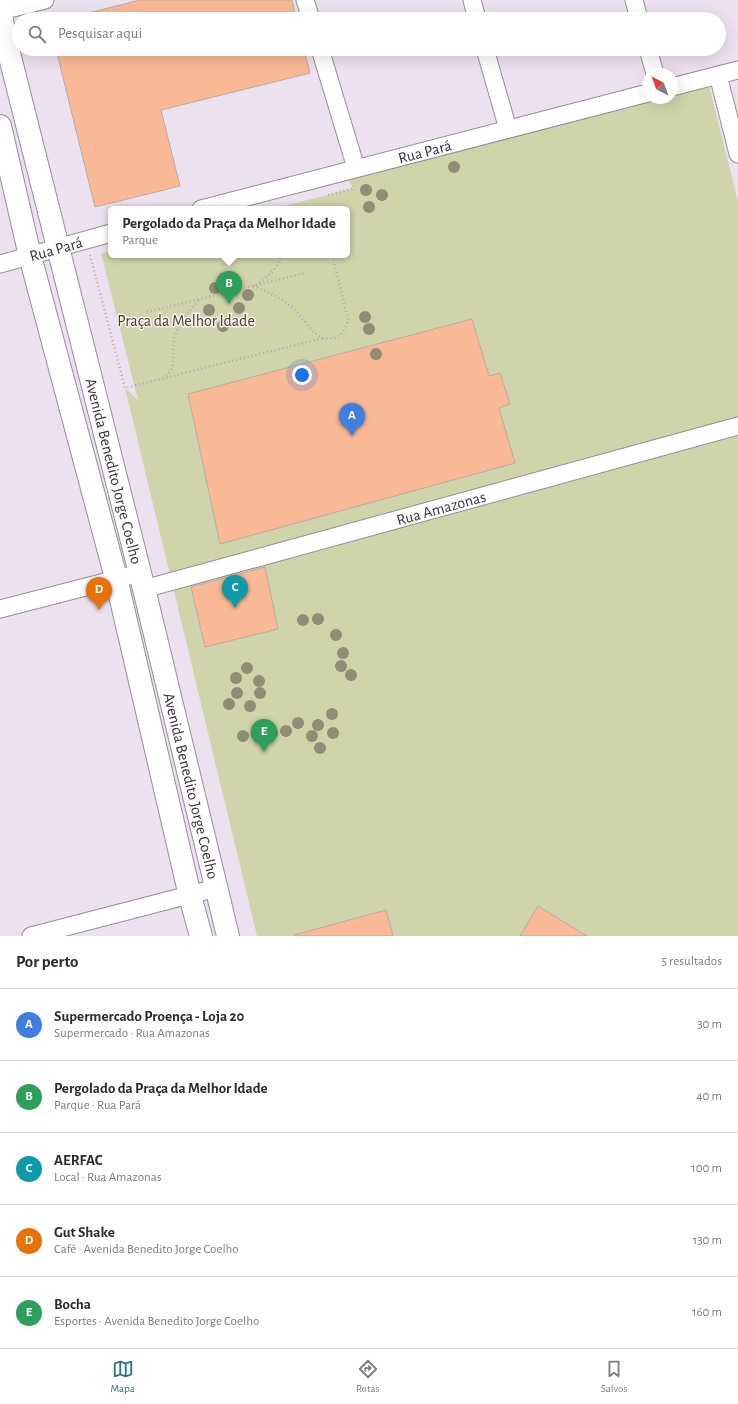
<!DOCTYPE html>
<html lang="pt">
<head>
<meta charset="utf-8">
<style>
  :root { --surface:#fff; --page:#f2f2f3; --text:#2b2b33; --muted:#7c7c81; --line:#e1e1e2; --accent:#2d7081 }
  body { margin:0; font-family:"Alegreya Sans",sans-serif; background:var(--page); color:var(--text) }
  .compass { position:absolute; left:642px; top:68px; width:36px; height:36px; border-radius:50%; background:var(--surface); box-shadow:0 4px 16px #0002; rotate:319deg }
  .you { position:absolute; left:302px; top:375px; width:14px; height:14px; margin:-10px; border:3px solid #fff; border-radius:50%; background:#1a73e8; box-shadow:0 0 0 6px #1a73e833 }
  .badge { display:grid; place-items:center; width:26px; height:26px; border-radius:50%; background:var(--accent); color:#fff; font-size:13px; font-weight:700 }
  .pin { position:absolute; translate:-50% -33px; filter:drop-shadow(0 1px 2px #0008) }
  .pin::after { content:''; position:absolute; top:21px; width:14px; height:12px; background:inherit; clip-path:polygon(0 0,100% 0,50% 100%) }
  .popup { position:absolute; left:108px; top:206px; width:242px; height:52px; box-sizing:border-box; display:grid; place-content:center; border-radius:6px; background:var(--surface); filter:drop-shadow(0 1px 3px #0005); font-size:13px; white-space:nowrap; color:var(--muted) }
  .popup b { font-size:15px; color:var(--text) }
  .popup::after { content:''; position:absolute; left:50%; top:100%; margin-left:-8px; border:8px solid transparent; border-top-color:var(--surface) }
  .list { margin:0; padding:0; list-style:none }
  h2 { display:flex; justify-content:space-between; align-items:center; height:52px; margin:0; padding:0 16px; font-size:17px }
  h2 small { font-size:13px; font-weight:400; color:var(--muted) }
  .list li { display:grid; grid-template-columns:26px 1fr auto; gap:12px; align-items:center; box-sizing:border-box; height:72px; padding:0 16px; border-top:1px solid var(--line) }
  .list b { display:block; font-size:15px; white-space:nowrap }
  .list p { margin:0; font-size:13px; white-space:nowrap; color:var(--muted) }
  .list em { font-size:13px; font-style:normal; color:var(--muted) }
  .icon { flex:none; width:22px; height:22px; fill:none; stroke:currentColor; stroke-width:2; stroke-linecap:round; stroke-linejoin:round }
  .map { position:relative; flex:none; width:738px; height:936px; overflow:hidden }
  .search { position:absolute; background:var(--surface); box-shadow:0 4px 16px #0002; left:12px; right:12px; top:12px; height:44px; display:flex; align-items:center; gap:10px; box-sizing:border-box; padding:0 14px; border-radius:22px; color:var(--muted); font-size:15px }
  .sheet { height:412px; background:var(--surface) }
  nav { display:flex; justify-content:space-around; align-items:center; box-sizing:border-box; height:56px; border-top:1px solid var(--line); background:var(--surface); font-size:11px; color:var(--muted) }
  nav a { display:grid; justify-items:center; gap:2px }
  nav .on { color:var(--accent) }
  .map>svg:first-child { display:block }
  .green { fill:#cfd4aa }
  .building { fill:#f9b996; stroke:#baaba3 }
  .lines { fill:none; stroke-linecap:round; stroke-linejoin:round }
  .minor-casing { stroke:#978c98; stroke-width:19 }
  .major-casing { stroke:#978c98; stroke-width:24 }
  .path { stroke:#b2aab4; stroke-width:2.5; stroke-dasharray:1 3; stroke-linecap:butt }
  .minor { stroke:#fff; stroke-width:17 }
  .major { stroke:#fff; stroke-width:22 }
  .tree { fill:#908d77 }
  .labels { text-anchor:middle; stroke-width:3; stroke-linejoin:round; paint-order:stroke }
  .street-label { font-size:16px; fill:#39353a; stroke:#faeefb }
  .park-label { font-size:16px; fill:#454816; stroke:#faeefb }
</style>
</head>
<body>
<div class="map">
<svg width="738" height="936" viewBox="0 0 738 936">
  <rect width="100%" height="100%" fill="#ece1ee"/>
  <path class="green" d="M709,85L738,202V936H393L386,911L295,936H257L125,388L138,400L101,254L111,251V255H347V209H273L354,188L347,179L360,174L656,98H672V94Z"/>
  <path class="building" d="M140,0H292L296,19H65Z
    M56,49H304L310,73L161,110L180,186L95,207Z
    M472,319L489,376L500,373L510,404L499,408L515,463L220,544L188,394Z
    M265,567L278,629L205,647L191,587Z
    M538,906L587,936H520Z
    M386,910L393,936H295L294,935Z"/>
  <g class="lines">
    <g class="minor-casing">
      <g id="minor">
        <path d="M305,0L311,19"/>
        <path d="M472,0L477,19"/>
        <path d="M634,0L639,19"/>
        <path d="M1,11L45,0"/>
        <path d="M320,49L356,168"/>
        <path d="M485,49L508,129"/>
        <path d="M648,49L655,74"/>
        <path d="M718,75L738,154"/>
        <path d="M672,87L738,70"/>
        <path id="s1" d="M201,209L648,93"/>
        <path id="s2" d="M0,264L111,233"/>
        <path id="s3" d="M144,589L738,426"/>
        <path d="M0,609L140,573"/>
        <path d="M31,936L216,888"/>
      </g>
    </g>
    <g class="major-casing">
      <g id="major">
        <path id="s4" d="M0,6L4,33L144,589L228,936"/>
        <path d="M0,126L30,256L116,578L190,896L201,936"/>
      </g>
    </g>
    <path class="path" d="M328,195L354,188L353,186
      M90,255L125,388L323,338
      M221,273L226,293
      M256,285C267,277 278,269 281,255
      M253,286C268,292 282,298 294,309C306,319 316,346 337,337C343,334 347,325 348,319L332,255
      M147,312L305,273
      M166,376C178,365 170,350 175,336C180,322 189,311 199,300"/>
    <use href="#minor" class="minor"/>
    <use href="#major" class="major"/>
  </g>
  <g class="tree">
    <circle cx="454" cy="167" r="6"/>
    <circle cx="366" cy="190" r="6"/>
    <circle cx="382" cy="195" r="6"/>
    <circle cx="369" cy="207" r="6"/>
    <circle cx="235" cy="283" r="6"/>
    <circle cx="215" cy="288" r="6"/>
    <circle cx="248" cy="295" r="6"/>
    <circle cx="239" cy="308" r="6"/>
    <circle cx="209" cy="310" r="6"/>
    <circle cx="365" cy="317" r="6"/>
    <circle cx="223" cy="326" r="6"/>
    <circle cx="369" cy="329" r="6"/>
    <circle cx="376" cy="354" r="6"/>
    <circle cx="318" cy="619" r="6"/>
    <circle cx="303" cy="620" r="6"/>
    <circle cx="336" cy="635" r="6"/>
    <circle cx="343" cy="653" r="6"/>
    <circle cx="341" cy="666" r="6"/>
    <circle cx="247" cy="668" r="6"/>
    <circle cx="351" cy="675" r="6"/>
    <circle cx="236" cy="678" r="6"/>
    <circle cx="259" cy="681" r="6"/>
    <circle cx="237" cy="693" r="6"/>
    <circle cx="260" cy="693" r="6"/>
    <circle cx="229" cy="704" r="6"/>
    <circle cx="250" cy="706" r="6"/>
    <circle cx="332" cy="714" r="6"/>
    <circle cx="298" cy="723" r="6"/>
    <circle cx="318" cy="725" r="6"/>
    <circle cx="286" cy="731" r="6"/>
    <circle cx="272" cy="733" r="6"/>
    <circle cx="333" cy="733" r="6"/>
    <circle cx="257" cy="734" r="6"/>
    <circle cx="243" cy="736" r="6"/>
    <circle cx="312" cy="736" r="6"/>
    <circle cx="320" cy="748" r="6"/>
  </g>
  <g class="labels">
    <g class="street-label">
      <text dy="6" stroke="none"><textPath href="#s1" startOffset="231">Rua Pará</textPath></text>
      <text dy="6" stroke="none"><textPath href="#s2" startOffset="58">Rua Pará</textPath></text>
      <text dy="6" stroke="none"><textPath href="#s4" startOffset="479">Avenida Benedito Jorge Coelho</textPath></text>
      <text dy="6" stroke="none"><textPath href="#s3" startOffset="308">Rua Amazonas</textPath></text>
      <text dy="6" stroke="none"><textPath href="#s4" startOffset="803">Avenida Benedito Jorge Coelho</textPath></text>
    </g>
    <g class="park-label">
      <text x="186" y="326">Praça da Melhor Idade</text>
    </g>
  </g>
</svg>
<svg class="compass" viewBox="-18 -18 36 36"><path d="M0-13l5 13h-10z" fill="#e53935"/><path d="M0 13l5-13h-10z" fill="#7c7c81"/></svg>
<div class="you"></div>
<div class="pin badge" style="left:352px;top:436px;background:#3f7fe0">A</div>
<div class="pin badge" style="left:229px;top:304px;background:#2e9e5b">B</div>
<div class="popup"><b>Pergolado da Praça da Melhor Idade</b>Parque</div>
<div class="pin badge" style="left:235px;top:608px;background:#0f9aa8">C</div>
<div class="pin badge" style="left:99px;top:610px;background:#e8710a">D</div>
<div class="pin badge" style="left:264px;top:752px;background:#2e9e5b">E</div>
<div class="search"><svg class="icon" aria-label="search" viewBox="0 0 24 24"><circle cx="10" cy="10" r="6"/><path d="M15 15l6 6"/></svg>Pesquisar aqui</div>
</div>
<section class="sheet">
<h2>Por perto<small>5 resultados</small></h2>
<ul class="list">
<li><span class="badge" style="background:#3f7fe0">A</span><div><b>Supermercado Proença - Loja 20</b><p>Supermercado · Rua Amazonas</p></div><em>30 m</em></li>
<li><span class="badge" style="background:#2e9e5b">B</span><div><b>Pergolado da Praça da Melhor Idade</b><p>Parque · Rua Pará</p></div><em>40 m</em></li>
<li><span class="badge" style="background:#0f9aa8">C</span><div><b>AERFAC</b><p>Local · Rua Amazonas</p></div><em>100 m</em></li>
<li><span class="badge" style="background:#e8710a">D</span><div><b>Gut Shake</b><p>Café · Avenida Benedito Jorge Coelho</p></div><em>130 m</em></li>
<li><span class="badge" style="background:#2e9e5b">E</span><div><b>Bocha</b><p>Esportes · Avenida Benedito Jorge Coelho</p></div><em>160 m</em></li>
</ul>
</section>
<nav>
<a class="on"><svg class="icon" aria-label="map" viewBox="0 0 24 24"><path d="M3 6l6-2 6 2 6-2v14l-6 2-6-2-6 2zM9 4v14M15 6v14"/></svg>Mapa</a>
<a><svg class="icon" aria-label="directions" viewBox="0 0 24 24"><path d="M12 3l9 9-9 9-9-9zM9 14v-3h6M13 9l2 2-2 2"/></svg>Rotas</a>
<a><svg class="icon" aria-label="saved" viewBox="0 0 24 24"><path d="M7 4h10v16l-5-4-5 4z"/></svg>Salvos</a>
</nav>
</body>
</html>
